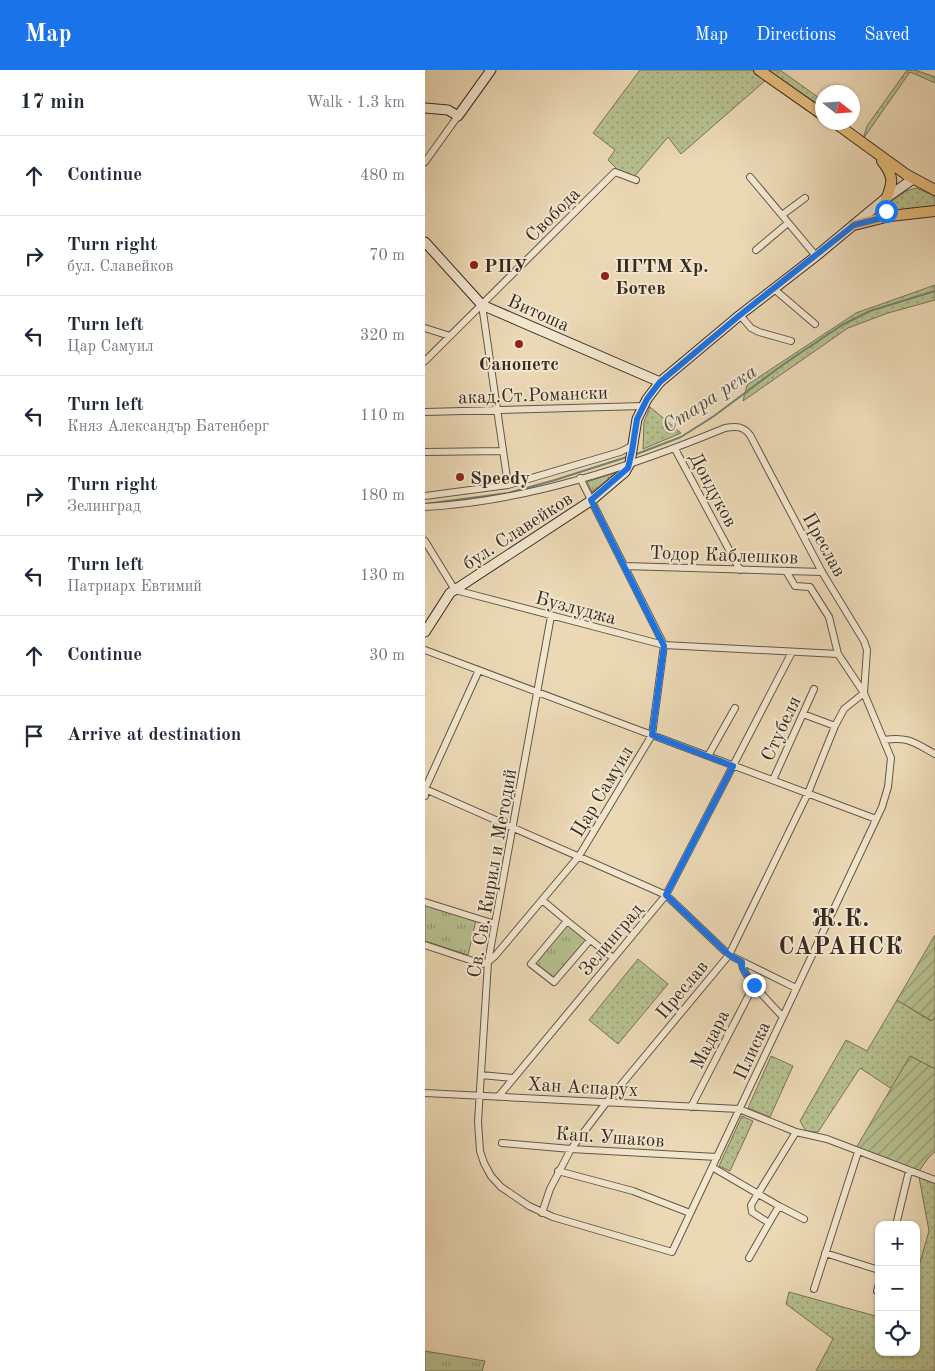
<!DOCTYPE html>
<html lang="en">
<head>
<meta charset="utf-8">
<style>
  :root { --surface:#fff; --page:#f2f2f3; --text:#1f2937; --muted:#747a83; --line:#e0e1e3; --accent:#1a73e8 }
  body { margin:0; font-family:"Old Standard TT",serif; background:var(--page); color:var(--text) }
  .controls { position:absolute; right:15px; bottom:15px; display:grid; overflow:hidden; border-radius:10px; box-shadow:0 1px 4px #0004 }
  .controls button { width:45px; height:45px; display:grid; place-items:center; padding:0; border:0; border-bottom:1px solid var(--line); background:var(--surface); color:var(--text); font:25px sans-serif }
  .compass { position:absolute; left:390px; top:15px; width:45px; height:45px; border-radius:50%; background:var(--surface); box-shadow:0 1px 4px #0004; rotate:107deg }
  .stop { position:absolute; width:15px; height:15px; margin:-11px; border:4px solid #1a73e8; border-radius:50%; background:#fff }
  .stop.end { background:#1a73e8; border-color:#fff; box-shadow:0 1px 5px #0008 }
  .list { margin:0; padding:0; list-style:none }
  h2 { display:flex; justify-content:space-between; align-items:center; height:65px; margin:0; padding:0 20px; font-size:21px }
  h2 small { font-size:16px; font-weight:400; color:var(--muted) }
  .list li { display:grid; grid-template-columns:32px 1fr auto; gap:15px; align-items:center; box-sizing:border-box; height:80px; padding:0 20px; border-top:1px solid var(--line) }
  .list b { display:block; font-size:19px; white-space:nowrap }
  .list p { margin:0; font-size:16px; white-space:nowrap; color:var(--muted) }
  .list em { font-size:16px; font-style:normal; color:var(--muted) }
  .icon { flex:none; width:28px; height:28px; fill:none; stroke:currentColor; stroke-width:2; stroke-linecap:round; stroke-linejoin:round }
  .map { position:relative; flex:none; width:510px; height:1301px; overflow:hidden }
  header { display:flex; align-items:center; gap:30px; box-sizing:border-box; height:70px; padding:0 25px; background:var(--accent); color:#fff }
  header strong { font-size:24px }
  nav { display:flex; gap:28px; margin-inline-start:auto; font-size:18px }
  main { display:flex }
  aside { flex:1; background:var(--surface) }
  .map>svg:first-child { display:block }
  .grass { fill:url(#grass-dots); stroke:#777458 }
  .park { fill:url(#park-tufts); stroke:#777458 }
  .garden { fill:url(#garden-furrows); stroke:#777458 }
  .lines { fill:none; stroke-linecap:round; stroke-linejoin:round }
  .stream { stroke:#728074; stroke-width:2 }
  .street-casing { stroke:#655647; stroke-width:8 }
  .secondary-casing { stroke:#382a22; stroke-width:11 }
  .primary-casing { stroke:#382a22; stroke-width:12 }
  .street { stroke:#f2e6cf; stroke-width:6 }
  .secondary { stroke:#f2e6cf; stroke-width:9 }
  .primary { stroke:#e6bc7a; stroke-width:10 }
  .route { stroke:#1a73e8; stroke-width:6 }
  .poi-dot { fill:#8f2418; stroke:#f2e6cf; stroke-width:2 }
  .labels { text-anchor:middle; stroke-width:4; stroke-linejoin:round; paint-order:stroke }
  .street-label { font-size:19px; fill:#382a22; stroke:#f2e6cf }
  .poi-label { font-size:19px; font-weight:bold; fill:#382a22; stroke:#f2e6cf; text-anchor:start }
  .water-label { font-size:20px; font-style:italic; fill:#504e44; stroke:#f2e6cf }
  .district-label { font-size:24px; font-weight:bold; letter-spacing:1px; fill:#382a22; stroke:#f2e6cf }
</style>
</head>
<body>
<header>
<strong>Map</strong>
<nav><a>Map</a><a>Directions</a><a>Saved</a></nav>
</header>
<main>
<aside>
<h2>17 min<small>Walk · 1.3 km</small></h2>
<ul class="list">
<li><svg class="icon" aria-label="ahead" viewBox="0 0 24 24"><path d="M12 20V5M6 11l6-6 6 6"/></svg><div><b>Continue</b></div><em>480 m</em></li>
<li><svg class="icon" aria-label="right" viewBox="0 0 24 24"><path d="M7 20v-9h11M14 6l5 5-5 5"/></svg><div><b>Turn right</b><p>бул. Славейков</p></div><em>70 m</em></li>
<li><svg class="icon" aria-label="left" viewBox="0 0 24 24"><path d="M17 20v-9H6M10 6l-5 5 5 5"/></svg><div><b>Turn left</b><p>Цар Самуил</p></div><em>320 m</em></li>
<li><svg class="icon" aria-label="left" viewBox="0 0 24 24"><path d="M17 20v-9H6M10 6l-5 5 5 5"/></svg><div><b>Turn left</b><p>Княз Александър Батенберг</p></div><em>110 m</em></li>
<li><svg class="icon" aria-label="right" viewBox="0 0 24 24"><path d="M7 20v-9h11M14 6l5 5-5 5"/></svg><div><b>Turn right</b><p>Зелинград</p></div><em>180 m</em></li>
<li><svg class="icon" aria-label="left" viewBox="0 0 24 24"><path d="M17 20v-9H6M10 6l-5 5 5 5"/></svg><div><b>Turn left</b><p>Патриарх Евтимий</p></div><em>130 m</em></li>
<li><svg class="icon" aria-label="ahead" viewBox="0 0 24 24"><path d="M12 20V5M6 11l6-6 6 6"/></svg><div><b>Continue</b></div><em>30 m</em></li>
<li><svg class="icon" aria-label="arrive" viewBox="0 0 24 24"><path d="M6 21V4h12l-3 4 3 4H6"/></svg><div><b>Arrive at destination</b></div></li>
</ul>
</aside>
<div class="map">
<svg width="510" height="1301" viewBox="0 0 510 1301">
  <defs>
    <pattern id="grass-dots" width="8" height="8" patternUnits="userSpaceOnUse" patternTransform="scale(1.25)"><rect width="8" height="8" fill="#b6bf8e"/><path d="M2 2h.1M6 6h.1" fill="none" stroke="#959b74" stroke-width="1.8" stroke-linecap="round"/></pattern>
    <pattern id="park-tufts" width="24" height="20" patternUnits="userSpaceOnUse" patternTransform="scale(1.25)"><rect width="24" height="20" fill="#b6bf8e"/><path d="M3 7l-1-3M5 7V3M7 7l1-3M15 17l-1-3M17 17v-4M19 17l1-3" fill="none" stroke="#959b74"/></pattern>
    <pattern id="garden-furrows" width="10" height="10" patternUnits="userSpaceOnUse" patternTransform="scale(1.25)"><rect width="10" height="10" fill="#b6bf8e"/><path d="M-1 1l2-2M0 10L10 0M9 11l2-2" fill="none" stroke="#959b74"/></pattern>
  </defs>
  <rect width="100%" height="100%" fill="#ebd8b5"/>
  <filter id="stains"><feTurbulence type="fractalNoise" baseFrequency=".004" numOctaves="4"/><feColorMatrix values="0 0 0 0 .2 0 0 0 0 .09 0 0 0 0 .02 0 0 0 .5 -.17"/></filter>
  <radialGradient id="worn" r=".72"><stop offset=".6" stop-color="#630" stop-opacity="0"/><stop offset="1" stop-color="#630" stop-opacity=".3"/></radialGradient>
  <path class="grass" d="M215,0H327L341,10L256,84L243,67L209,107L194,101L183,90L190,80L168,63Z
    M342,0H355L397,30V40Z
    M482,0H490L510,7V13L485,2L438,69L442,56Z
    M491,118L510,126V139L466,141L463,134L481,121Z
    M510,215V230L463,243L423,258L318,331L322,315L431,243Z
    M225,337L256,363L218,379L219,352Z
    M213,889L243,914L193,974L164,950Z
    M472,930L506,951L510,947V999L485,986L467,1019L435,998L393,1062L381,1061L375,1051L421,970L442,981Z
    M346,986L368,996L345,1047L323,1038Z
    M317,1046L328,1051L305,1101L294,1096Z
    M494,1107L510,1113V1301H391L408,1269L361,1234L364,1222L454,1247V1282H491V1206L504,1161Z"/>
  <path class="park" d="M192,402L167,422L162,412Z
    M0,835L51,850L43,885L0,871Z
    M143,854L161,870L127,909L109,893Z
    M0,1281L60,1291L57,1301H0Z"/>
  <path class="garden" d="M510,865V947L507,951L472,930Z
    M485,986L510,999V1082L504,1087L494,1101L431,1078Z"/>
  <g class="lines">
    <path class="stream" d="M209,385L256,367L289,346L359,294L417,255L445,241L510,221
      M0,434L83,423L130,410L202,387"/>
    <g class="street-casing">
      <path id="street" d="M0,92L33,46
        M325,107L391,186
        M357,145L380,128
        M331,180L363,153
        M349,219L390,254
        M57,235L83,415
        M315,245L326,258L334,262L366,271
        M0,258L25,266
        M0,291L190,102L211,110
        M0,342L218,336
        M250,379L315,500
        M0,382L77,381
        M0,426L83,415L195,382L209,375
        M0,437C103,431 205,397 300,358C311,356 318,356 325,365L397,502L439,571L442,580L439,623
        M0,471L30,520L239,575L413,584
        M200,496L397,502
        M126,546L63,892L53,1052L55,1081L59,1093L66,1106L76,1117L104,1136L128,1147L247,1182L457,737L463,717L466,688L439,623L413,584L404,547L385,517L370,516L361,501
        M0,580L451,749
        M378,644L410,656
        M459,670C483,666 490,673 510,684
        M283,686L310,638
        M348,710L389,619
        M0,719L241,825L304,885L371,918
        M0,726V719L54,600
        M117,830L142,851
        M0,832L70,854
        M165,870L129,912L106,894L142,851L188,888
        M0,875L57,894L63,892L70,886L154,786L227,665L239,575L155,408
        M317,892C315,904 349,937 358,947
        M56,1005L88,1008
        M0,1023L314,1039L371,1062L402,1069L510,1110
        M73,1027L241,825L367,582
        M266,1037L329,915
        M77,1073L146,1079L292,1087
        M287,1097L354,1136L379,1149
        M133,1101L208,1121L265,1143
        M117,1143L125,1119L146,1079L181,1033L304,885L383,723L410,656L419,639L439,623
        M344,1153L354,1136
        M471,1155L484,1101
        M400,1183L454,1200
        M324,1188L344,1153L327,1142L326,1135L371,1062
        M389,1219L433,1082
        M452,1221L454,1214"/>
    </g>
    <g class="secondary-casing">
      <path id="secondary" d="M0,38L23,40L33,46L66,0
        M0,172L57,235L235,312
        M0,562L25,523L167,430L200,402L205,393L212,349L222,329L235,312L315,245L390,187L461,128L488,109"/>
    </g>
    <g class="primary-casing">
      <path id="primary" d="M334,0L398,45
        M409,52L482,105L510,120
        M457,91C472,110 466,115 459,135L461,141L465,146
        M429,155L465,146L510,141"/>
    </g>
    <use href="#street" class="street"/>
    <use href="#secondary" class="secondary"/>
    <use href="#primary" class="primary"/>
  </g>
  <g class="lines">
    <path class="route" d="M329,915L317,898V892L304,885L241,825L308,696L227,665L239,576L166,430L203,398L207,381L212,349L222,329L235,312L315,245L429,155L465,146L461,141"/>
  </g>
  <g class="poi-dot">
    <circle cx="49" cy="195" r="5"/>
    <circle cx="180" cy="206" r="5"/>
    <circle cx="94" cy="274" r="5"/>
    <circle cx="35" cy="407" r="5"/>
  </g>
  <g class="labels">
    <g class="street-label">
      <text transform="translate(127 144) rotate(-45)" y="7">Свобода</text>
      <text transform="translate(114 242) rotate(24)" y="7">Витоша</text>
      <text transform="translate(108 324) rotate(-2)" y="7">акад.Ст.Романски</text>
      <text transform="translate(289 419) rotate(62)" y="7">Дондуков</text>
      <text transform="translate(92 460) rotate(-33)" y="7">бул. Славейков</text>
      <text transform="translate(400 474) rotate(61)" y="7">Преслав</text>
      <text transform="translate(299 484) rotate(2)" y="7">Тодор Каблешков</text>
      <text transform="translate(151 537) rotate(15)" y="7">Бузлуджа</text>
      <text transform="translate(355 658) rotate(-65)" y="7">Стубеля</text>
      <text transform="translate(176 721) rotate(-59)" y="7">Цар Самуил</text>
      <text transform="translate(66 803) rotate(-80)" y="7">Св. Св. Кирил и Методий</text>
      <text transform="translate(185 869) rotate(-50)" y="7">Зелинград</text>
      <text transform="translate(256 919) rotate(-50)" y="7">Преслав</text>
      <text transform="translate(284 969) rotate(-63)" y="7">Мадара</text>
      <text transform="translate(326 980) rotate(-65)" y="7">Плиска</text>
      <text transform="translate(158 1016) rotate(3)" y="7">Хан Аспарух</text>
      <text transform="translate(185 1066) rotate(4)" y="7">Кап. Ушаков</text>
    </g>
    <g class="poi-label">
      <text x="59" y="202">РПУ</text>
      <text x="190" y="202">ПГТМ Хр.<tspan x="190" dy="22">Ботев</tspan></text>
      <text x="94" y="300" text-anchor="middle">Санопетс</text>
      <text x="45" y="414">Speedy</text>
    </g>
    <g class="water-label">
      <text transform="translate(284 328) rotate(-33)" y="7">Стара река</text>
    </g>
    <g class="district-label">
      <text x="416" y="856">Ж.К.<tspan x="416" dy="28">САРАНСК</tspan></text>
    </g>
  </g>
  <rect width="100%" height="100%" filter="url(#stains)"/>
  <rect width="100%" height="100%" fill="url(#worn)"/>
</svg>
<div class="controls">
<button>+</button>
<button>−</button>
<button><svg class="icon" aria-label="locate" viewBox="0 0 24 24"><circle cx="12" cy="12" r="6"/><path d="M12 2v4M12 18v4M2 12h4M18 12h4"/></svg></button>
</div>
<svg class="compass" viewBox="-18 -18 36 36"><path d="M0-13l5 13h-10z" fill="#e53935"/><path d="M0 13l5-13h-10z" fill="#747a83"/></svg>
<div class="stop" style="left:461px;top:141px"></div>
<div class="stop end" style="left:329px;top:915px"></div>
</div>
</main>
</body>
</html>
